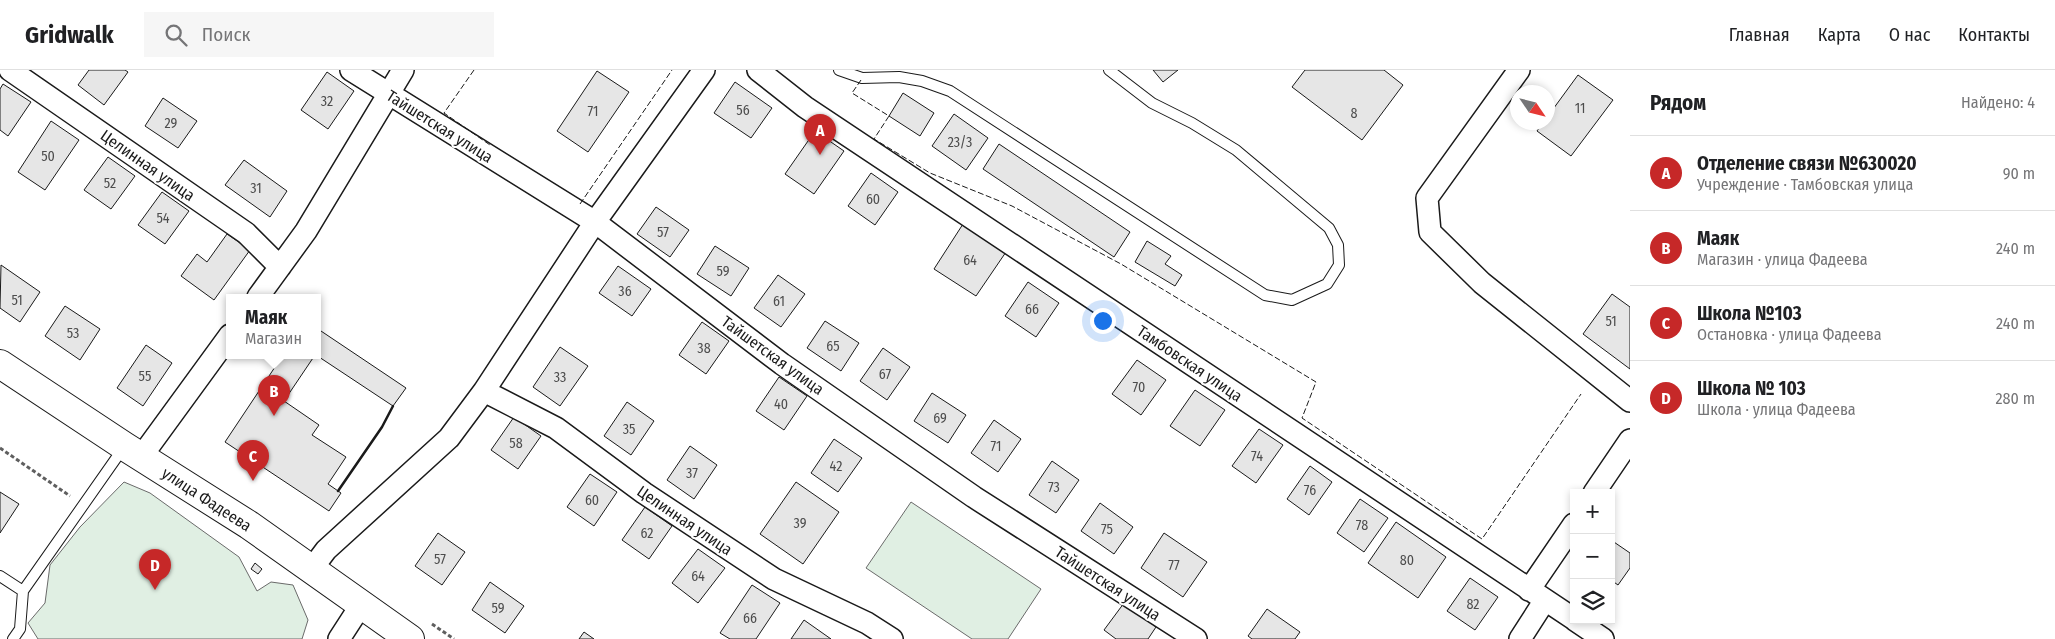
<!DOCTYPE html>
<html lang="ru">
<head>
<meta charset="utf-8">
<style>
  :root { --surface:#fff; --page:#f6f6f6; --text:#202124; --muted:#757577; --line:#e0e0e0; --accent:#c62828 }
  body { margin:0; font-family:"Fira Sans Condensed",sans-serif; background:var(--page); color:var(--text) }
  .controls { position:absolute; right:15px; bottom:15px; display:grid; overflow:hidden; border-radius:0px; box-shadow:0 2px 8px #0003 }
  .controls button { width:45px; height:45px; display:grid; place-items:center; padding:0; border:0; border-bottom:1px solid var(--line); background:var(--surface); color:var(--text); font:25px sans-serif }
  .compass { position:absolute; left:1510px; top:15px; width:45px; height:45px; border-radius:50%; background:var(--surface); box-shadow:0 2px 8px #0003; rotate:125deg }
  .you { position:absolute; left:1102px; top:250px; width:18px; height:18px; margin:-12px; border:4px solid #fff; border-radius:50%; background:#1a73e8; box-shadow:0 0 0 8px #1a73e833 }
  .badge { display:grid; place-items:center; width:32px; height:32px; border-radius:50%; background:var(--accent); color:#fff; font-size:16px; font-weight:700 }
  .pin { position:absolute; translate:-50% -41px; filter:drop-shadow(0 1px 2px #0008) }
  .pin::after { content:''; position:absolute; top:26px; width:18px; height:15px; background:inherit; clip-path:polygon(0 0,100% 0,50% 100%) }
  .popup { position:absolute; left:226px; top:224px; width:95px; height:65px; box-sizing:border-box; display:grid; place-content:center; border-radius:0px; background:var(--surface); filter:drop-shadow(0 1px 4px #0005); font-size:16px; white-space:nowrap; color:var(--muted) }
  .popup b { font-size:19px; color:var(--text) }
  .popup::after { content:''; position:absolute; left:50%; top:100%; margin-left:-10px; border:10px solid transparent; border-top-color:var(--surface) }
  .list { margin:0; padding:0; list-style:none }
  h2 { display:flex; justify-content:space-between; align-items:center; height:65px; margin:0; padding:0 20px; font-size:21px }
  h2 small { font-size:16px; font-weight:400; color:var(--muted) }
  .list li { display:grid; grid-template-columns:32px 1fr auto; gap:15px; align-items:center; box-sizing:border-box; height:75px; padding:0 20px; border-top:1px solid var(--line) }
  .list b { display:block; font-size:19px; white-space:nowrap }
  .list p { margin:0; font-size:16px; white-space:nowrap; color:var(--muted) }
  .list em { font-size:16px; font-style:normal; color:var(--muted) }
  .icon { flex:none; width:28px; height:28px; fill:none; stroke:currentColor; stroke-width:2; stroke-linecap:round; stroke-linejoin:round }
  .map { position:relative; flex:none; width:1630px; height:569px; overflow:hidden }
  header { display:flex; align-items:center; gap:30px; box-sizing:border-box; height:70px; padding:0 25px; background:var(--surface); border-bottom:1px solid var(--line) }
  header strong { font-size:24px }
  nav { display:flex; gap:28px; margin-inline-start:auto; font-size:18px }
  .search { width:350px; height:45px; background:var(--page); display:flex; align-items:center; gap:12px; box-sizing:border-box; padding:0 18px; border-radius:0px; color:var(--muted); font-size:19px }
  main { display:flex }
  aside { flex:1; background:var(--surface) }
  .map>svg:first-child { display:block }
  .green { fill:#e0efe3; stroke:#6a6a6a }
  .building { fill:#e6e6e6; stroke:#1a1a1a }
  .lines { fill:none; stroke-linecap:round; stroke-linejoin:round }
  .lane-casing { stroke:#1a1a1a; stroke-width:12 }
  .street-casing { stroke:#1a1a1a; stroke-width:24 }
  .secondary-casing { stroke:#1a1a1a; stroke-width:30 }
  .path { stroke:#5f5f5f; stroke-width:3; stroke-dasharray:4 2.5; stroke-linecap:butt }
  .lane { stroke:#fff; stroke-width:10 }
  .street { stroke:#fff; stroke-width:21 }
  .secondary { stroke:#fff; stroke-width:28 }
  .fence { stroke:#1a1a1a; stroke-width:1; stroke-dasharray:6 2.5; stroke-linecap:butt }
  .wall { stroke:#1a1a1a; stroke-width:2.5 }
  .labels { text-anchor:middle; stroke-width:4; stroke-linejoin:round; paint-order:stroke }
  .number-label { font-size:14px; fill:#4d4d4d }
  .street-label { font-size:16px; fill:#1a1a1a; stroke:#fff }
</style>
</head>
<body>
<header>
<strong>Gridwalk</strong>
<div class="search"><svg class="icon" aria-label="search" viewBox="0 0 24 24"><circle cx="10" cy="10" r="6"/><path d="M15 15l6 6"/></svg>Поиск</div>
<nav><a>Главная</a><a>Карта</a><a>О нас</a><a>Контакты</a></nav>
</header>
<main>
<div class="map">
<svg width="1630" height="569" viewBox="0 0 1630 569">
  <rect width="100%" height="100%" fill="#fff"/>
  <path class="green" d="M124,412L150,423L239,487L257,521L271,512L293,515L308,550L302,569H38L28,553L45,533L50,495L80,457Z
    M911,432L1041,519L1008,569H972L866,498Z"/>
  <path class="building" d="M89,0H125L128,2L104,35L78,15Z
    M1153,0H1178L1163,12Z
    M1305,0H1384L1403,15L1362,70L1292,17Z
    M597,1L629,22L588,82L557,61Z
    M327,2L354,21L328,59L301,40Z
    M1578,5L1613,30L1571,86L1537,61L1543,52H1548V46Z
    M735,12L772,38L751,68L714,43Z
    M3,14L31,32L8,66L0,60V19Z
    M903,23L934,43L920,66L889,46Z
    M163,28L197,51L178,78L145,56Z
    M954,44L988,68L966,100L932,76Z
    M51,51L79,70L45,120L18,102Z
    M815,61L844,81L814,124L785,104Z
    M999,74L1130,162L1114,187L983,99Z
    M108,87L135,106L111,139L84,120Z
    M244,90L287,121L270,147L225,115Z
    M871,103L898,122L875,155L848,136Z
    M162,122L189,141L165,174L138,155Z
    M656,137L689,160L670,187L637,164Z
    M963,154L1006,182L976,226L934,199Z
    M227,164L250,180L214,230L181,206L197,184L207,192Z
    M1147,171L1171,186L1165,194L1182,205L1175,216L1135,192Z
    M715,176L749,198L731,226L697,204Z
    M1,195L40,222L20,252L0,238Z
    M618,196L651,219L632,246L599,223Z
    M778,205L805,224L781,257L754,238Z
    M1028,212L1059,233L1036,267L1005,246Z
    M1612,224L1630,237V299L1583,264Z
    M65,236L100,259L80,290L45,266Z
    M825,251L859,273L841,301L807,278Z
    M702,252L729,271L706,304L679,285Z
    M318,259L406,318L393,336L316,285H318Z
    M146,275L172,293L143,336L117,318Z
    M560,277L588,296L560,336L533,317Z
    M883,278L910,297L887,330L860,311Z
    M283,285H315L284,331L319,355L312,365L346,387L328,414L341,423L329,441L225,372Z
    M1137,290L1166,310L1141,345L1112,324Z
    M779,307L807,326L784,360L756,341Z
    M1195,320L1225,340L1200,376L1170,356Z
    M932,323L966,345L948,373L914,351Z
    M627,332L654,351L631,385L604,366Z
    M514,347L541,366L518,399L491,380Z
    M994,350L1021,369L998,402L971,383Z
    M1259,359L1283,375L1256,413L1232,396Z
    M834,369L862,388L838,422L811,403Z
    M690,376L717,395L694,429L667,410Z
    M1052,391L1079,410L1056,443L1029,425Z
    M1310,396L1332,412L1309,445L1287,429Z
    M590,404L617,422L594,456L567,437Z
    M796,412L839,442L803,494L760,464Z
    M0,422L19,434L0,463Z
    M1360,429L1388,448L1364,482L1337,463Z
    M1100,433L1133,457L1114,484L1081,461Z
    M645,437L672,456L649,489L622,470Z
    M1396,452L1446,487L1418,528L1368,493Z
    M438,463L465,482L442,515L415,496Z
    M1164,463L1207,492L1183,527L1141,498Z
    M1611,470L1630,483V498L1618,515L1611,510Z
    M698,479L725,498L698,533L672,513Z
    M255,493L262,499L258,504L251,499Z
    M1470,508L1498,527L1475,560L1447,541Z
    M490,512L524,536L505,563L472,540Z
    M752,515L780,533L756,569H730L720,563Z
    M1124,533L1156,557L1148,569H1116L1104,560Z
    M1267,539L1300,562L1295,569H1252L1248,566Z
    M804,550L831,569H791Z
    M584,562L594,569H579Z"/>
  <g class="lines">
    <g class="lane-casing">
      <path id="lane" d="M839,0L862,8L899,7L922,11L950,21L1265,225L1292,230L1327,214L1339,195L1338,175L1329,158L1236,80L1192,53L1152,33L1109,0
        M0,506L23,521L124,377
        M13,569L20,559L23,521"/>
    </g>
    <g class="street-casing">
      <path id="street" d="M10,0L246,163L280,197
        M351,0L595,152L782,294L974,427L1196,569
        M758,0L805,37L1574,549
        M1519,0L1427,128L1430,162L1482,213L1630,331
        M258,227L306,161L403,0
        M484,321L556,358L644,423L774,509L867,553L892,569
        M141,387L230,265
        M1594,423L1630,370
        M311,500L326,480L449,368L484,321L595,152L704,0
        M1529,520L1574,454
        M1575,550L1603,569
        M339,569L361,535
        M1520,569L1545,530"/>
    </g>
    <g class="secondary-casing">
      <path id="secondary" d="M0,294L124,376L249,455L410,569"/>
    </g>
    <path class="path" d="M0,378L70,426
      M432,554L454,569"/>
    <use href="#lane" class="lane"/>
    <use href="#street" class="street"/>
    <use href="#secondary" class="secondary"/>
    <path class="fence" d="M474,0L444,43L490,75
      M861,10L852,23L889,46L874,69L930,103L1012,136L1121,194L1316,312L1302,348L1482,469L1581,324
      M580,134L672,0"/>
    <path class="wall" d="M338,421L382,357L393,336"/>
  </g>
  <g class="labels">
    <g class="number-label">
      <text x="327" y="36">32</text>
      <text x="1580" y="43">11</text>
      <text x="743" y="45">56</text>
      <text x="593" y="46">71</text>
      <text x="1354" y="48">8</text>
      <text x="171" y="58">29</text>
      <text x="960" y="77">23/3</text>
      <text x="48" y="91">50</text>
      <text x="110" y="118">52</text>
      <text x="256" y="123">31</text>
      <text x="873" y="134">60</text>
      <text x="163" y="153">54</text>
      <text x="663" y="167">57</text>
      <text x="970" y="195">64</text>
      <text x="723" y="206">59</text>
      <text x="625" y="226">36</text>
      <text x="17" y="235">51</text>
      <text x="779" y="236">61</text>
      <text x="1032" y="244">66</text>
      <text x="1611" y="256">51</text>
      <text x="73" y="268">53</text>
      <text x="833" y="281">65</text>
      <text x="704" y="283">38</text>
      <text x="885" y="309">67</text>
      <text x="145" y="311">55</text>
      <text x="560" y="312">33</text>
      <text x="1139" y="322">70</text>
      <text x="781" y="339">40</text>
      <text x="940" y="353">69</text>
      <text x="629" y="364">35</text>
      <text x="516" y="378">58</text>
      <text x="996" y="381">71</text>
      <text x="1257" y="391">74</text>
      <text x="836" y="401">42</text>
      <text x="692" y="408">37</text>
      <text x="1054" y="422">73</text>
      <text x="1310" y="425">76</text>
      <text x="592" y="435">60</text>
      <text x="800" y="458">39</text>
      <text x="1362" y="460">78</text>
      <text x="1107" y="464">75</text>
      <text x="647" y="468">62</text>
      <text x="440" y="494">57</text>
      <text x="1407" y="495">80</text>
      <text x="1174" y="500">77</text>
      <text x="698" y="511">64</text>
      <text x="1473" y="539">82</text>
      <text x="498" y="543">59</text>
      <text x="750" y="553">66</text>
    </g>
    <g class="street-label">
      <text transform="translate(440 56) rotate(32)" y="6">Тайшетская улица</text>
      <text transform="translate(148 95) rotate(35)" y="6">Целинная улица</text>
      <text transform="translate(773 285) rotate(36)" y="6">Тайшетская улица</text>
      <text transform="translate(1190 293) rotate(34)" y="6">Тамбовская улица</text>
      <text transform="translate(207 429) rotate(33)" y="6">улица Фадеева</text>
      <text transform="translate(685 450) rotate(34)" y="6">Целинная улица</text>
      <text transform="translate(1108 513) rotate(33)" y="6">Тайшетская улица</text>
    </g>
  </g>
</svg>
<div class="controls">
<button>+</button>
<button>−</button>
<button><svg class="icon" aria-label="layers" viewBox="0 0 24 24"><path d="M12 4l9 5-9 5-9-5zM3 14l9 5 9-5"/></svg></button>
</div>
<svg class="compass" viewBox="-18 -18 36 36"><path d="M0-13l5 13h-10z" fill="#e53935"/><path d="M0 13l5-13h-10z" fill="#757577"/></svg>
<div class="you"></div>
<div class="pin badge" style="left:820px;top:85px">A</div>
<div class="pin badge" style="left:274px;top:346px">B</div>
<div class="popup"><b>Маяк</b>Магазин</div>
<div class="pin badge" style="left:253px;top:411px">C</div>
<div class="pin badge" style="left:155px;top:520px">D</div>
</div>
<aside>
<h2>Рядом<small>Найдено: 4</small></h2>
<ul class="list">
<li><span class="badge">A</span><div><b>Отделение связи №630020</b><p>Учреждение · Тамбовская улица</p></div><em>90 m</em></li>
<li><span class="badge">B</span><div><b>Маяк</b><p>Магазин · улица Фадеева</p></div><em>240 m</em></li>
<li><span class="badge">C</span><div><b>Школа №103</b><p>Остановка · улица Фадеева</p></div><em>240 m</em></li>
<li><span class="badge">D</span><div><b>Школа № 103</b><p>Школа · улица Фадеева</p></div><em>280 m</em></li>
</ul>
</aside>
</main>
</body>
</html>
